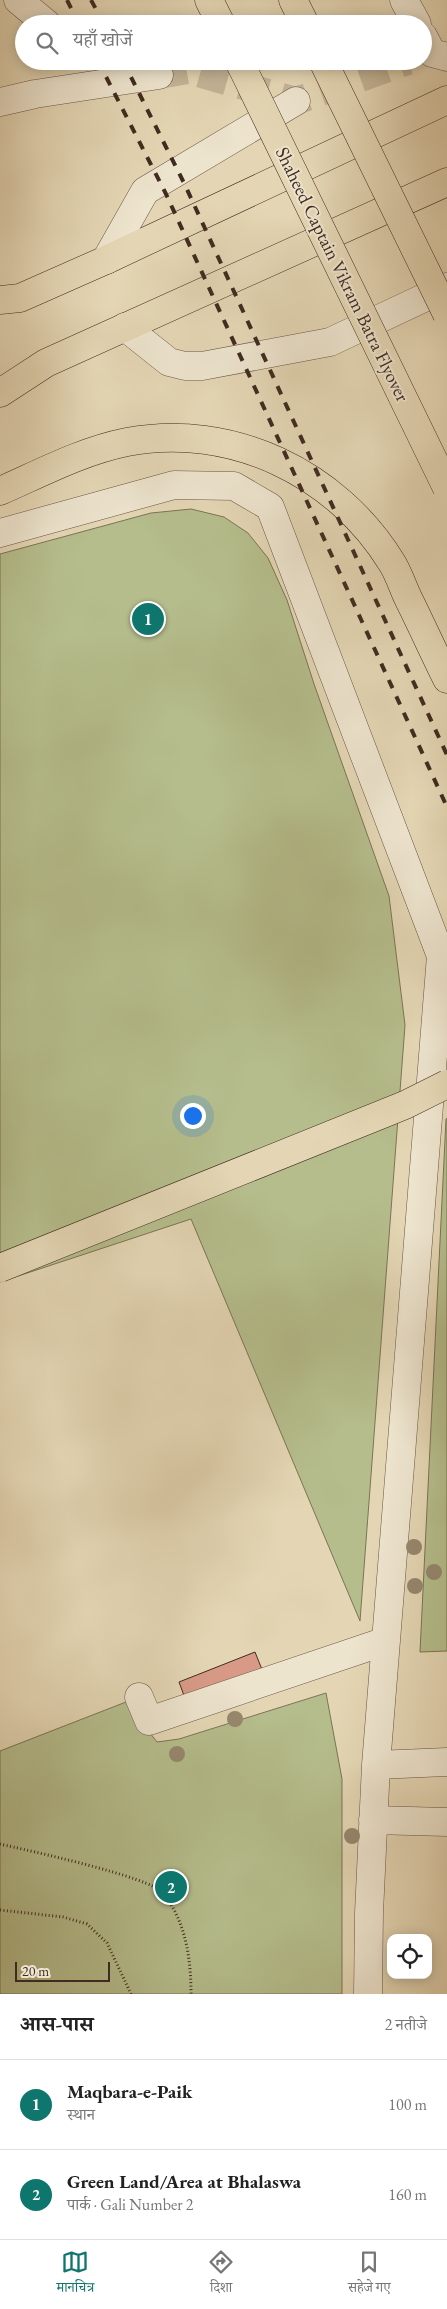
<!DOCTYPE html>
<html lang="hi">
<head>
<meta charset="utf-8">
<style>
  :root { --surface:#fff; --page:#f2f2f2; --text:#222; --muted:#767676; --line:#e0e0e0; --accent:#0f766e }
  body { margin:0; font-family:"EB Garamond","Noto Serif Devanagari",serif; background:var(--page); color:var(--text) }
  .controls { position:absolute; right:15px; bottom:15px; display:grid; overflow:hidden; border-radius:10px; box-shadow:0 2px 12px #0003 }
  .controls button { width:45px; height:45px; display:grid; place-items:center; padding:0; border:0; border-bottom:1px solid var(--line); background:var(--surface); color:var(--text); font:25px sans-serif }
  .scale { position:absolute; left:15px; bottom:12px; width:95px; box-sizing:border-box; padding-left:5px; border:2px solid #412b21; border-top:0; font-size:14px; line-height:18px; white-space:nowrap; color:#412b21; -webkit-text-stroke:4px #ede4ce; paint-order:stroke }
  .you { position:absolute; left:192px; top:1115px; width:18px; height:18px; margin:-12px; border:4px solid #fff; border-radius:50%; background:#1a73e8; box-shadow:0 0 0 8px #1a73e833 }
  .badge { display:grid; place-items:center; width:32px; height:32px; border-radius:50%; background:var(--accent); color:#fff; font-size:16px; font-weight:700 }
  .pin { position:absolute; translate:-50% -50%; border:2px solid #fff; box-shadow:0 1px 5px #0006 }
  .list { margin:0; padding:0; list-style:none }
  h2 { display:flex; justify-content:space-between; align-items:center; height:65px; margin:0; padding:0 20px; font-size:21px }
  h2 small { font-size:16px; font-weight:400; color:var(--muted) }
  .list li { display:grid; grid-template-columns:32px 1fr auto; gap:15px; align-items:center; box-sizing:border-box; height:90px; padding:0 20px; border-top:1px solid var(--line) }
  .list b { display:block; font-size:19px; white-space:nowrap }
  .list p { margin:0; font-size:16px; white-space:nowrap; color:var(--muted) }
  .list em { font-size:16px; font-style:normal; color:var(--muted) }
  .icon { flex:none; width:28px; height:28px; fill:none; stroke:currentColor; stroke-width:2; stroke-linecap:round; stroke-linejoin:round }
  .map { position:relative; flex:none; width:447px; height:1994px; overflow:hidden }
  .search { position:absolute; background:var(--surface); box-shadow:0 2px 12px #0003; left:15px; right:15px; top:15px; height:55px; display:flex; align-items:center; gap:12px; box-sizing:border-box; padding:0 18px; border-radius:28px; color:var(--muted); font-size:19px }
  .sheet { height:245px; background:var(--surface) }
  nav { display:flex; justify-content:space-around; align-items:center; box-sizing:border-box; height:70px; border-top:1px solid var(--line); background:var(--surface); font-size:14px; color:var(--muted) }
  nav a { display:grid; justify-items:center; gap:2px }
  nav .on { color:var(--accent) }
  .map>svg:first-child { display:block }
  .green { fill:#b5bd8c; stroke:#7b7456 }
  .building { fill:#d89a87; stroke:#412b21 }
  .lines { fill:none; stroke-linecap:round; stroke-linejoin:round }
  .minor-tunnel { stroke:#c3b497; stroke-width:28; stroke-dasharray:28 14; stroke-linecap:butt }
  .minor-casing { stroke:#6a5646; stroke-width:29 }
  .highway-casing { stroke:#412b21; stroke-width:29 }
  .path { stroke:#412b21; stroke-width:3; stroke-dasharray:1 2.5; stroke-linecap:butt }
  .minor { stroke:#ede4ce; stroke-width:28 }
  .highway { stroke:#e4d6b4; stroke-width:28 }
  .rail { stroke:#412b21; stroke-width:4; stroke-dasharray:9 9; stroke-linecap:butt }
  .highway-bridge-casing { stroke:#412b21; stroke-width:29; stroke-linecap:butt }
  .highway-bridge { stroke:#e4d6b4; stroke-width:28 }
  .tree { fill:#97886f }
  .labels { text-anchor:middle; stroke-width:4; stroke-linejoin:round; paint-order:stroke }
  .street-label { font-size:19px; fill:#412b21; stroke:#ede4ce }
</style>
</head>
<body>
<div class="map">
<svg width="447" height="1994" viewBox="0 0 447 1994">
  <rect width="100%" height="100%" fill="#e4d6b4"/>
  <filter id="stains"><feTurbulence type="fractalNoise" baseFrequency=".004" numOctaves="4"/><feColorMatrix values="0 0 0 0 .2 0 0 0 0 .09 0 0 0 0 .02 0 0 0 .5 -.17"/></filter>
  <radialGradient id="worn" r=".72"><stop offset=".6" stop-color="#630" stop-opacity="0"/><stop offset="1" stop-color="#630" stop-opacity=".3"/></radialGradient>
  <path class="green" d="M191,509L224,517L248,533L268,558L287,600L314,684L389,896L405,1025L360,1621L191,1219L0,1282V554L151,513Z
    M447,1118V1651L420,1652L446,1119Z
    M326,1693L342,1779V1994H0V1751L126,1702L157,1742L179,1739Z"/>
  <path class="building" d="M255,1652L263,1672L186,1701L179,1682Z"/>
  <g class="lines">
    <path class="minor-tunnel" d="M159,75L188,70L296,101L408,61"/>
    <g class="minor-casing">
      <path id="minor" d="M18,0L47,24
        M404,0L417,24
        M423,36L432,53L447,57
        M0,102L35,94L159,75
        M106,260L145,191L296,101
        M125,327L169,362L185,366H202L330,342L447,287
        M0,533L174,485L234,486L270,507L441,956L447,963
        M139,1697L149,1721L386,1641
        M376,1765L447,1762
        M373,1820L447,1822
        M368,1994L369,1913L376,1765L441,956"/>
    </g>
    <g class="highway-casing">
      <path id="highway" d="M209,0L221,24
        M293,0L305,24
        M0,300L20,298L106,260L447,100
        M0,393L46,363L447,182
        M0,491C41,473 82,451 127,442C231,422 337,473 392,563C399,574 403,588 409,600C422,626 434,653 447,679"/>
    </g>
    <path class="path" d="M0,1844C26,1850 151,1877 163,1893C186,1922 191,1959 191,1994
      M0,1910L63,1917L87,1924L107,1943L131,1994"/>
    <use href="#minor" class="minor"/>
    <use href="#highway" class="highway"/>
    <path class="rail" d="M67,0L79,24
      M91,0L104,24
      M98,61L166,194L447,807
      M123,61L185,185L447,755"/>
    <g class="highway-bridge-casing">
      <path id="highway-bridge" d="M239,61L447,488
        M323,61L447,314
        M0,1268L405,1105L447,1084"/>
    </g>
    <use href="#highway-bridge" class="highway-bridge"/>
  </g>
  <g class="tree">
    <circle cx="414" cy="1547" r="8"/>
    <circle cx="434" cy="1572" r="8"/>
    <circle cx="415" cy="1586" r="8"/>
    <circle cx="235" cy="1719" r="8"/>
    <circle cx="177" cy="1754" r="8"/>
    <circle cx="352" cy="1836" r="8"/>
  </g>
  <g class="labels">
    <g class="street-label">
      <text transform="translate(343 274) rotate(64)" y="7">Shaheed Captain Vikram Batra Flyover</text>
    </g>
  </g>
  <rect width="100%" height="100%" filter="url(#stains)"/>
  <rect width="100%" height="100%" fill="url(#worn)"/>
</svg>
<div class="controls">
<button><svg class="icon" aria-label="locate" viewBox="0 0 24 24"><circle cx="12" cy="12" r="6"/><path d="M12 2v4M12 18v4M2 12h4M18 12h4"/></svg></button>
</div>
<div class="scale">20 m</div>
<div class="you"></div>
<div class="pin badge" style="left:148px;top:619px">1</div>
<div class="pin badge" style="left:171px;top:1887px">2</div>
<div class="search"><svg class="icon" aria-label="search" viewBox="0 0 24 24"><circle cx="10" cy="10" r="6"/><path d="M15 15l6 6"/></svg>यहाँ खोजें</div>
</div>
<section class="sheet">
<h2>आस-पास<small>2 नतीजे</small></h2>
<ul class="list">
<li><span class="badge">1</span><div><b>Maqbara-e-Paik</b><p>स्थान</p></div><em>100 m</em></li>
<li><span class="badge">2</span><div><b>Green Land/Area at Bhalaswa</b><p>पार्क · Gali Number 2</p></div><em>160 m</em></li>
</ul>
</section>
<nav>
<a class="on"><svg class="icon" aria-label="map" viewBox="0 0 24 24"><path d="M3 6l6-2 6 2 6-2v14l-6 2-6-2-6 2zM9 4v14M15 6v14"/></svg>मानचित्र</a>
<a><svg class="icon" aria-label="directions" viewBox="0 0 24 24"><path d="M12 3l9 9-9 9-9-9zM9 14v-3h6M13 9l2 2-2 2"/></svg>दिशा</a>
<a><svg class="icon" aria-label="saved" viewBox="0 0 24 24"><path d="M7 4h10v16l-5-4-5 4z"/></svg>सहेजे गए</a>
</nav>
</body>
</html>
